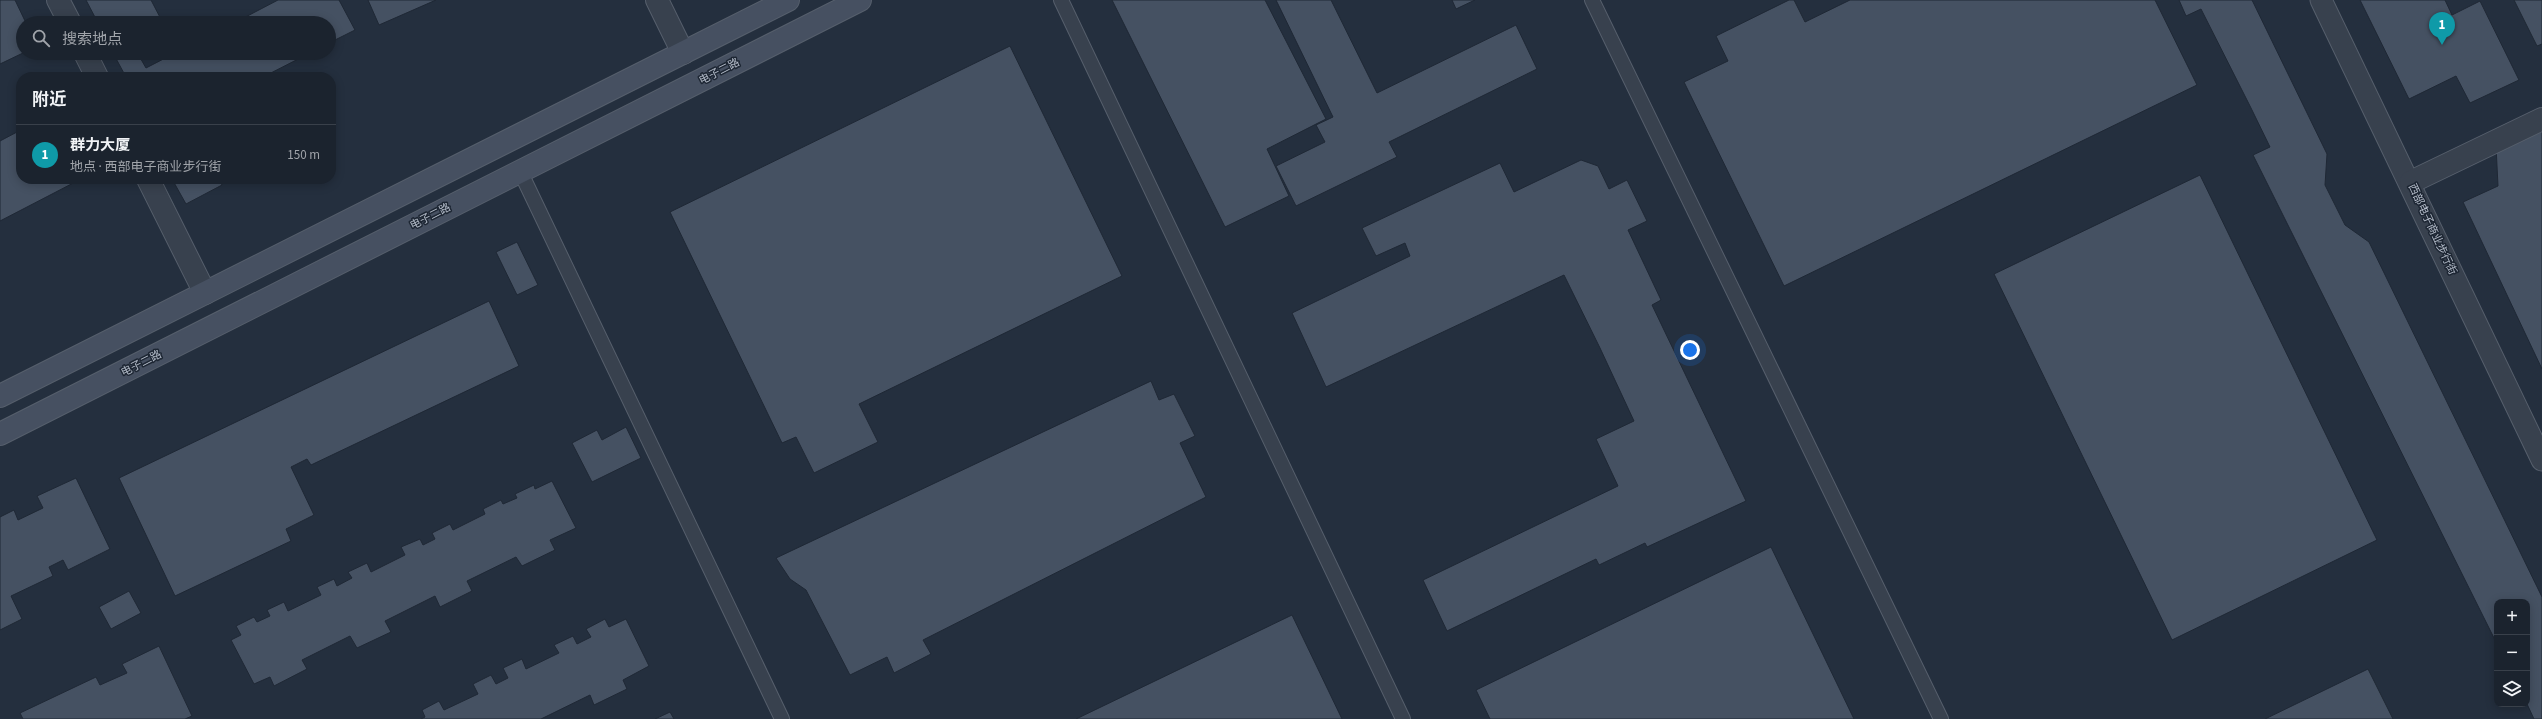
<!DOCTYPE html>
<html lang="zh">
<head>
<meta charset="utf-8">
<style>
  :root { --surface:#1b232e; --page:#242b36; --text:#f1f3f6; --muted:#a0a4aa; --line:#39404a; --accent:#8ab4f8 }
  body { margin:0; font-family:"Source Sans 3","Noto Sans SC",sans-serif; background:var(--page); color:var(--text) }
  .controls { position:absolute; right:12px; bottom:12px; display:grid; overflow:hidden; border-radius:8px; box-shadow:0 2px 10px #0003 }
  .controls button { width:36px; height:36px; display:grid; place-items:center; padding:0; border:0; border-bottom:1px solid var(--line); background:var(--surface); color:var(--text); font:20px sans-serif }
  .you { position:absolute; left:1690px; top:350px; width:14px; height:14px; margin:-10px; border:3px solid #fff; border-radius:50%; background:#1a73e8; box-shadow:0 0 0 6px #1a73e833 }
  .badge { display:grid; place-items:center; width:26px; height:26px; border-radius:50%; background:var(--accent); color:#fff; font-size:13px; font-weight:700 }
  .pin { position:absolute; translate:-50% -33px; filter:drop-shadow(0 1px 2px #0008) }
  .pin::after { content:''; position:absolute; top:21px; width:14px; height:12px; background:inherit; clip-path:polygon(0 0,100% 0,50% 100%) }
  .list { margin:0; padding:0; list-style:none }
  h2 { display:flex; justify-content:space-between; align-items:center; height:52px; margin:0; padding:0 16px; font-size:17px }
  h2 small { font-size:13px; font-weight:400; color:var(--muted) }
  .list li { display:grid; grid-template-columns:26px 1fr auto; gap:12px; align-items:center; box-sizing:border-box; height:60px; padding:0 16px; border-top:1px solid var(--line) }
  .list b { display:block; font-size:15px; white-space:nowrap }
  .list p { margin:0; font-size:13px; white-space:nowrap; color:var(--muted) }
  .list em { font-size:13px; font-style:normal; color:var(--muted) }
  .icon { flex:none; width:22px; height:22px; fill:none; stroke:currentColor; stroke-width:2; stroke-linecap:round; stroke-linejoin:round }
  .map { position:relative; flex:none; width:2542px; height:719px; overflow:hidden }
  .search { position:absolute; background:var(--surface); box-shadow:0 2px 10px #0003; left:16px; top:16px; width:320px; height:44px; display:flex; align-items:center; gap:10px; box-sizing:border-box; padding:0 14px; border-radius:22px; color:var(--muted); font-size:15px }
  .panel { position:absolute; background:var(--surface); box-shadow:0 2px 10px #0003; left:16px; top:72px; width:320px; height:112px; border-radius:16px }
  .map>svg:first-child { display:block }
  .building { fill:#455162; stroke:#1f2835 }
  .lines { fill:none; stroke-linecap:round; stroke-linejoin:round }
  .service-casing { stroke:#565f6c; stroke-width:16 }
  .pedestrian-casing { stroke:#565f6c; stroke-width:23 }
  .minor-casing { stroke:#565f6c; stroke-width:24 }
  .secondary-casing { stroke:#565f6c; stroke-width:24 }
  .service { stroke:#38414e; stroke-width:14 }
  .pedestrian { stroke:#38414e; stroke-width:21 }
  .minor { stroke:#38414e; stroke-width:22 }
  .secondary { stroke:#465061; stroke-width:22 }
  .labels { text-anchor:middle; stroke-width:3; stroke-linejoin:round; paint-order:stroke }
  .street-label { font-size:11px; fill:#b4bcc9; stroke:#1d2633 }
</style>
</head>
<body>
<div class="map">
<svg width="2542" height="719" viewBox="0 0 2542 719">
  <rect width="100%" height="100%" fill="#242f3e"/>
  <path class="building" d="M0,0H15L26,23H23V53L0,64Z
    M86,0H151L163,23H98Z
    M278,0H339L355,30L329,43V23H234Z
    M368,0H436L379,25Z
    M1112,0H1265L1326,119L1267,149L1289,196L1225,227Z
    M1276,0H1331L1377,93L1516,25L1537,69L1389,142L1397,157L1296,206L1276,166L1325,142L1316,125L1333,117Z
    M1452,0H1475L1456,9Z
    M1789,0H1794L1805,22L1850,0H2155L2197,85L1784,286L1684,82L1728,61L1716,36Z
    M2179,0H2252L2327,154L2325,185L2345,225L2369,242L2542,597V719H2534L2527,704V602H2497V644L2253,155L2270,147L2251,108L2201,9L2186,16Z
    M2360,0H2445L2452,15L2480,1L2519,80L2470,103L2456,76L2409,99Z
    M2514,0H2542V44L2537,46Z
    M1010,46L1122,276L859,404L878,442L814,473L796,437L782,443L670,212Z
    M113,53H141L138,54L146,68L175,53H310L263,77H126Z
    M2542,125V369L2463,202L2498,186L2496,146Z
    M17,132L21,140V179H81L0,221V141Z
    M1581,160L1598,166L1609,189L1627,180L1647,221L1628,230L1661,300L1652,305L1746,501L1647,547L1645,543L1599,565L1596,559L1447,631L1423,580L1618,486L1596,439L1634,421L1600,348L1564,275L1326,387L1292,313L1410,256L1405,243L1376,256L1362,228L1500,163L1514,192Z
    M2200,175L2377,540L2172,640L1994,274Z
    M172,179H219L222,185L186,204Z
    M517,242L538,285L517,295L496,252Z
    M489,301L519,366L311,465L307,459L291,467L314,515L286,529L291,541L175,596L119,478Z
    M1151,381L1159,400L1174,394L1195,436L1180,443L1206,497L923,640L931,654L894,673L887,657L850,675L806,590L790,579L776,558Z
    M626,427L641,458L592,482L572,443L597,430L602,440Z
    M76,478L110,549L68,570L63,560L49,567L53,576L11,596L22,619L0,630V517L14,510L18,520L43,508L37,496Z
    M552,481L576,528L550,540L555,550L522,566L516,557L467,581L472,591L440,607L435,596L385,621L391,632L357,648L350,636L302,660L307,669L274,686L270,677L254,684L231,640L241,635L236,626L254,617L257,622L270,616L267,610L284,602L288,611L321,595L317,587L334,579L337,586L352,578L348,572L367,563L371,572L405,555L401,547L420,539L423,545L435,539L432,533L450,524L453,530L485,514L483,509L501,500L503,504L517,498L515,494L534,485L535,489Z
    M1771,547L1854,719H1490L1476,690Z
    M129,591L141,613L111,629L99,607Z
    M1292,615L1342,719H1076Z
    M605,619L609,627L626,619L649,666L623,680L627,689L594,705L590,695L541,719H421L425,717L422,710L439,701L444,710L478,694L473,684L491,675L496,684L508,678L503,668L522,659L526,669L559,653L554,645L573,636L577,644L591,637L586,629Z
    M159,646L192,716L185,719H23L20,713L96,677L100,685L127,673L122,664Z
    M2368,669L2393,719H2265Z
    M670,712L674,719H655Z"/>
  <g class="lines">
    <g class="service-casing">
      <path id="service" d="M1061,0L1403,719
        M1592,0L1941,719
        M520,171L782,719"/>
    </g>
    <g class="pedestrian-casing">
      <path id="pedestrian" d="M2321,0L2542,460"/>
    </g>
    <g class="minor-casing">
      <path id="minor" d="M58,0L70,23
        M657,0L683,53
        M85,53L97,77
        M148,179L205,293
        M2411,182L2542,119"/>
    </g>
    <g class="secondary-casing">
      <path id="secondary" d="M0,396L788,0
        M0,434L860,0"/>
    </g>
    <use href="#service" class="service"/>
    <use href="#pedestrian" class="pedestrian"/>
    <use href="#minor" class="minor"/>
    <use href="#secondary" class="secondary"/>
  </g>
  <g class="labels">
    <g class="street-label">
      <text transform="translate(719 71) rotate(-27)" y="4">电子二路</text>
      <text transform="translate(430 216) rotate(-27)" y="4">电子二路</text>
      <text transform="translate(2433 229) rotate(65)" y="4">西部电子商业步行街</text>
      <text transform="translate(141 363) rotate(-27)" y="4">电子二路</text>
    </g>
  </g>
</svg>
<div class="controls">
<button>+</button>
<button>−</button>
<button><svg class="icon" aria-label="layers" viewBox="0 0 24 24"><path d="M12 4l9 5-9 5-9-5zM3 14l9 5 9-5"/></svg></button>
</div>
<div class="you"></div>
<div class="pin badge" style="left:2442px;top:45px;background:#0f9aa8">1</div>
<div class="search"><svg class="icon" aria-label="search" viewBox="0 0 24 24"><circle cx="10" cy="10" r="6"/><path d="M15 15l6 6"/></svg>搜索地点</div>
<section class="panel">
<h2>附近<small></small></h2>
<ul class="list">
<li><span class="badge" style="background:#0f9aa8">1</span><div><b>群力大厦</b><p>地点 · 西部电子商业步行街</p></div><em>150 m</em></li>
</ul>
</section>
</div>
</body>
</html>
